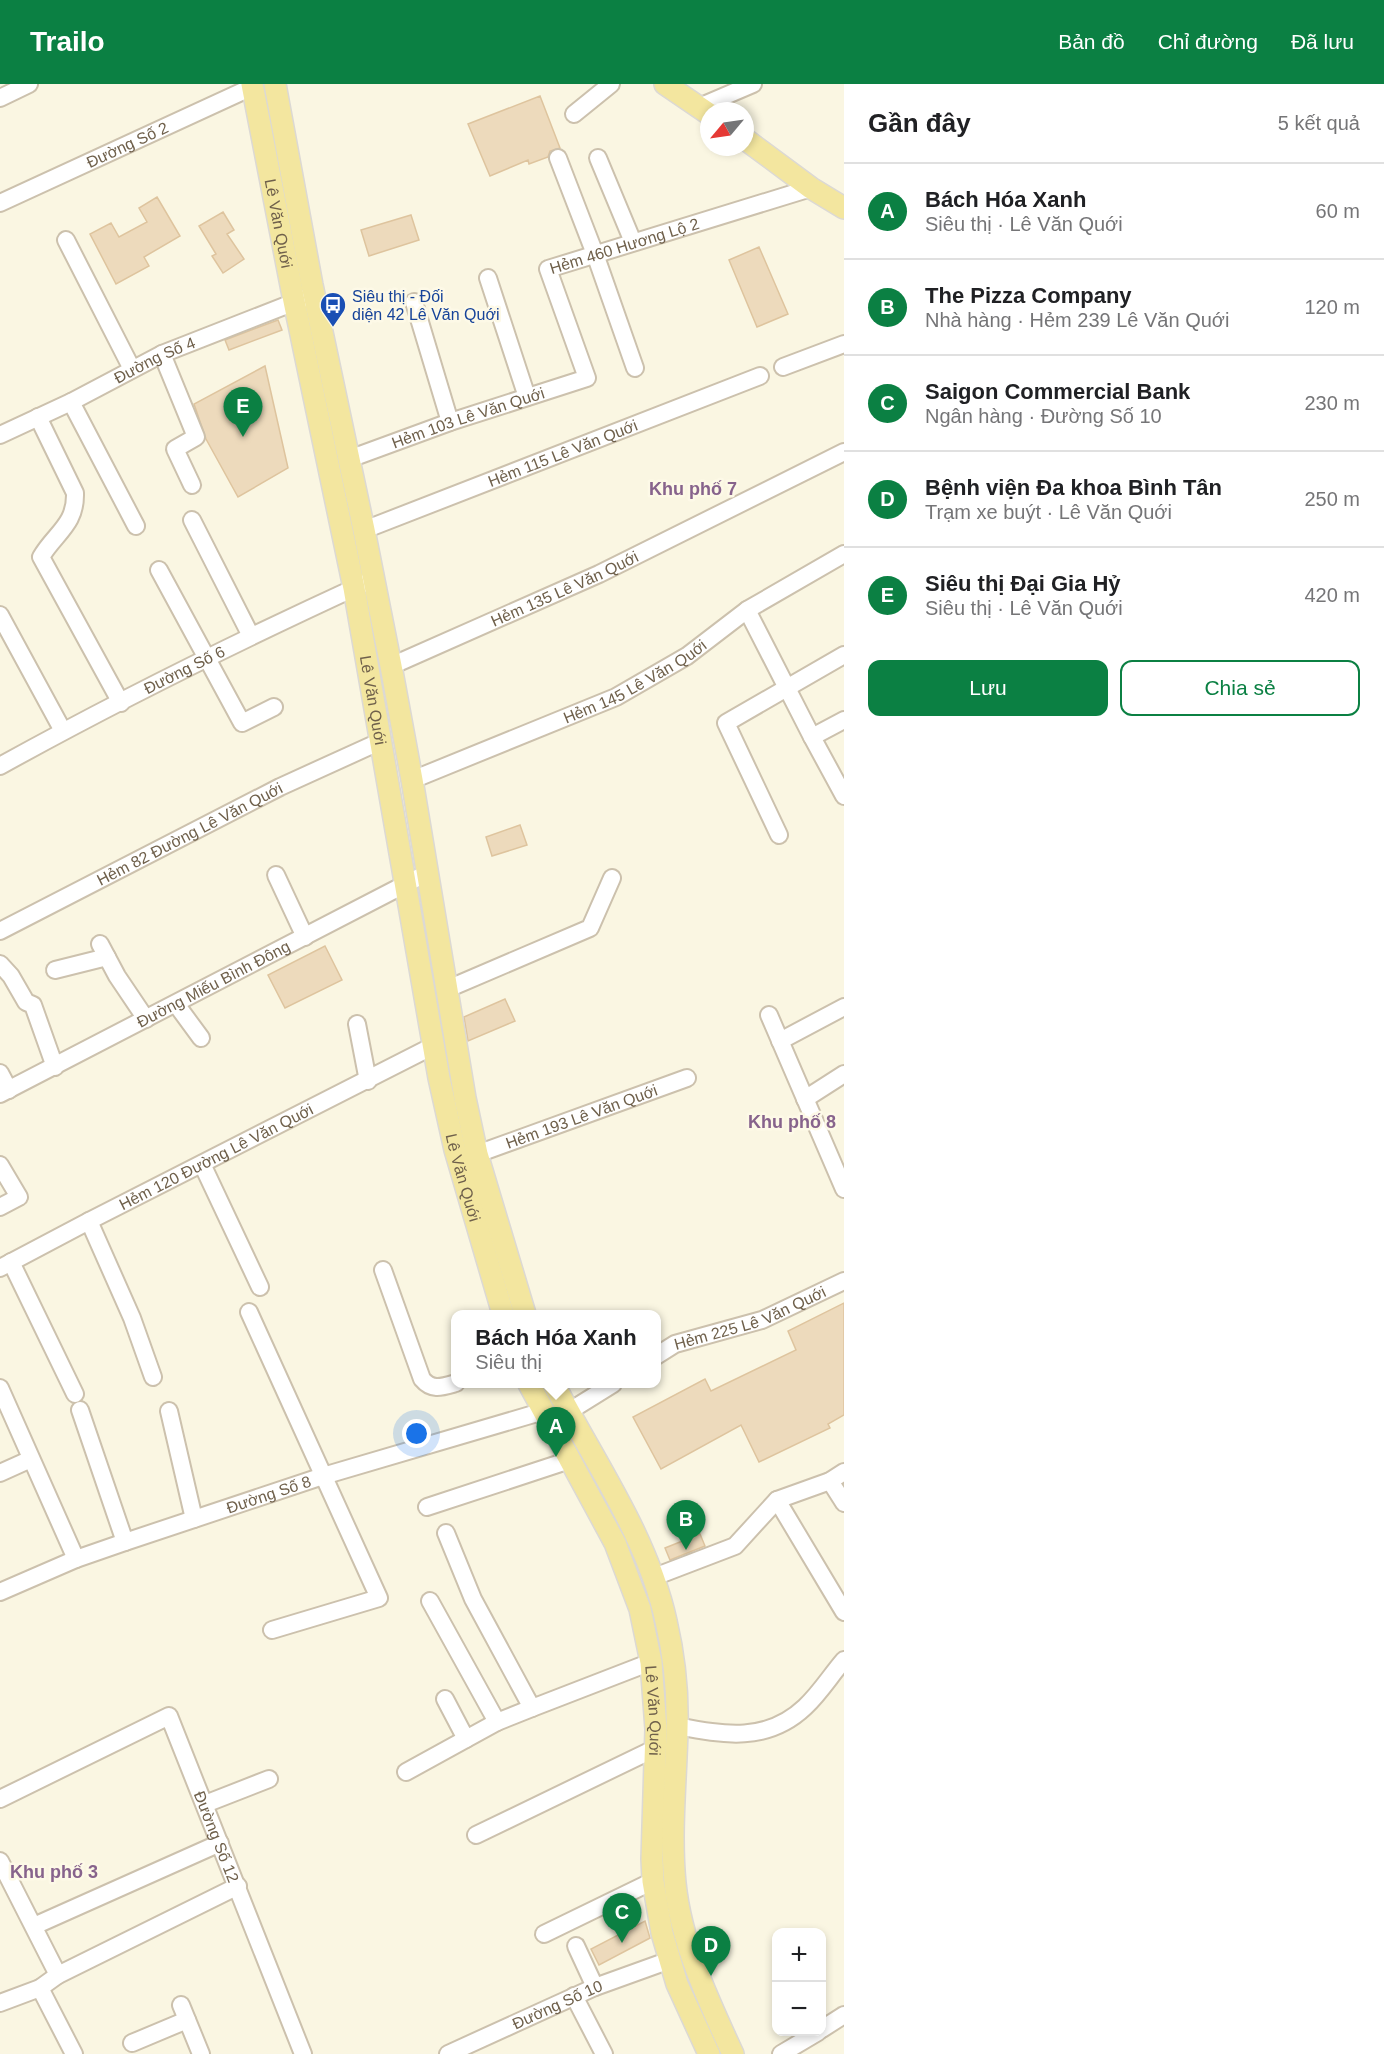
<!DOCTYPE html>
<html lang="vi">
<head>
<meta charset="utf-8">
<style>
  :root { --surface:#fff; --page:#f6f6f6; --text:#202124; --muted:#757577; --line:#e0e0e0; --accent:#0b8043 }
  body { margin:0; font-family:Helvetica,sans-serif; background:var(--page); color:var(--text) }
  .controls { position:absolute; right:18px; bottom:18px; display:grid; overflow:hidden; border-radius:12px; box-shadow:0 3px 9px #0003 }
  .controls button { width:54px; height:54px; display:grid; place-items:center; padding:0; border:0; border-bottom:2px solid var(--line); background:var(--surface); color:var(--text); font:30px sans-serif }
  .compass { position:absolute; left:700px; top:18px; width:54px; height:54px; border-radius:50%; background:var(--surface); box-shadow:0 3px 9px #0003; rotate:241deg }
  .you { position:absolute; left:417px; top:1350px; width:21px; height:21px; margin:-15px; border:4px solid #fff; border-radius:50%; background:#1a73e8; box-shadow:0 0 0 9px #1a73e833 }
  .badge { display:grid; place-items:center; width:39px; height:39px; border-radius:50%; background:var(--accent); color:#fff; font-size:20px; font-weight:700 }
  .pin { position:absolute; translate:-50% -50px; filter:drop-shadow(0 2px 3px #0008) }
  .pin::after { content:''; position:absolute; top:32px; width:21px; height:18px; background:inherit; clip-path:polygon(0 0,100% 0,50% 100%) }
  .popup { position:absolute; left:451px; top:1226px; width:210px; height:78px; box-sizing:border-box; display:grid; place-content:center; border-radius:12px; background:var(--surface); filter:drop-shadow(0 2px 4px #0005); font-size:20px; white-space:nowrap; color:var(--muted) }
  .popup b { font-size:22px; color:var(--text) }
  .popup::after { content:''; position:absolute; left:50%; top:100%; margin-left:-12px; border:12px solid transparent; border-top-color:var(--surface) }
  .list { margin:0; padding:0; list-style:none }
  h2 { display:flex; justify-content:space-between; align-items:center; height:78px; margin:0; padding:0 24px; font-size:26px }
  h2 small { font-size:20px; font-weight:400; color:var(--muted) }
  .list li { display:grid; grid-template-columns:39px 1fr auto; gap:18px; align-items:center; box-sizing:border-box; height:96px; padding:0 24px; border-top:2px solid var(--line) }
  .list b { display:block; font-size:22px; white-space:nowrap }
  .list p { margin:0; font-size:20px; white-space:nowrap; color:var(--muted) }
  .list em { font-size:20px; font-style:normal; color:var(--muted) }
  .actions { display:flex; gap:12px; padding:18px 24px }
  .actions a { flex:1; padding:14px 0; border:2px solid var(--accent); border-radius:12px; text-align:center; font-size:21px; color:var(--accent) }
  .actions .main { background:var(--accent); color:#fff }
  .map { position:relative; flex:none; width:844px; height:1970px; overflow:hidden }
  header { display:flex; align-items:center; gap:36px; box-sizing:border-box; height:84px; padding:0 30px; background:var(--accent); color:#fff }
  header strong { font-size:28px }
  nav { display:flex; gap:33px; margin-inline-start:auto; font-size:21px }
  main { display:flex }
  aside { flex:1; background:var(--surface) }
  .map>svg:first-child { display:block }
  .building { fill:#eddabc; stroke:#dec49e; stroke-width:1.5 }
  .lines { fill:none; stroke-linecap:round; stroke-linejoin:round }
  .minor-casing { stroke:#ccc1ad; stroke-width:20 }
  .major-casing { stroke:#dcd9d4; stroke-width:24 }
  .minor { stroke:#fff; stroke-width:16 }
  .major { stroke:#f3e69f; stroke-width:21 }
  .labels { text-anchor:middle; stroke-width:5; stroke-linejoin:round; paint-order:stroke }
  .street-label { font-size:16px; fill:#6f604b; stroke:#fdf9e7 }
  .transit-label { font-size:16px; fill:#164399; stroke:#fdf9e7; text-anchor:start }
  .neighbourhood-label { font-size:18px; font-weight:bold; fill:#87638c; stroke:#fdf9e7 }
</style>
</head>
<body>
<header>
<strong>Trailo</strong>
<nav><a>Bản đồ</a><a>Chỉ đường</a><a>Đã lưu</a></nav>
</header>
<main>
<div class="map">
<svg width="844" height="1970" viewBox="0 0 844 1970">
  <rect width="100%" height="100%" fill="#faf6e2"/>
  <path class="building" d="M540,12L560,64L550,67L548,73L529,80L528,76L490,92L468,40Z
    M157,113L180,152L144,173L149,182L116,200L90,150L111,139L119,153L147,138L139,124Z
    M223,128L234,146L227,150L244,175L223,189L212,172L216,170L199,142Z
    M411,131L419,156L369,172L361,146Z
    M759,163L788,230L757,243L729,176Z
    M278,236L282,246L229,266L225,256Z
    M265,282L288,384L238,413L206,355L194,320Z
    M520,741L527,761L492,772L486,753Z
    M325,862L342,896L285,924L268,891Z
    M505,915L515,937L468,957L464,933Z
    M844,1219V1331L828,1340L830,1344L759,1378L741,1341L661,1385L633,1333L705,1295L711,1307L796,1266L788,1247Z
    M700,1450L705,1462L670,1476L665,1464Z
    M645,1837L650,1854L599,1881L591,1865Z"/>
  <g class="lines">
    <g class="minor-casing">
      <g id="minor">
        <path d="M0,14L29,0"/>
        <path d="M699,23L753,0"/>
        <path d="M574,30L611,0"/>
        <path d="M558,74L595,170L635,284"/>
        <path d="M598,74L633,158"/>
        <path id="s1" d="M0,119L252,3"/>
        <path d="M66,156L132,285"/>
        <path d="M488,194L527,313"/>
        <path d="M414,218L450,338"/>
        <path d="M162,270L196,353L175,365L192,401"/>
        <path d="M783,283L844,260"/>
        <path d="M71,318L136,442"/>
        <path d="M38,333L75,409C76,441 55,449 41,473L121,619"/>
        <path id="s2" d="M0,351L71,318L162,270L305,214"/>
        <path id="s3" d="M349,375L450,338L587,294L548,185L811,104"/>
        <path d="M192,436L251,552"/>
        <path id="s4" d="M364,446L760,292"/>
        <path d="M159,486L242,639L274,623"/>
        <path d="M747,526L812,653L844,712"/>
        <path d="M0,531L63,647"/>
        <path id="s5" d="M391,582L599,490L844,368"/>
        <path d="M812,653L844,636"/>
        <path id="s6" d="M0,682C119,616 241,556 365,499"/>
        <path id="s7" d="M412,696L616,613L687,572L747,526L844,470"/>
        <path d="M779,751L726,639L844,571"/>
        <path d="M276,791L305,853"/>
        <path id="s8" d="M0,847L280,703L381,657"/>
        <path d="M100,860L117,892L146,935"/>
        <path d="M0,880L11,892L26,918L33,921L55,983"/>
        <path d="M55,886L107,873"/>
        <path d="M445,906L590,844L612,794"/>
        <path d="M176,920L201,954"/>
        <path d="M769,931L844,1105"/>
        <path d="M357,940L368,997"/>
        <path d="M780,957L844,923"/>
        <path d="M0,989L9,1006"/>
        <path id="s9" d="M0,1010L427,789"/>
        <path d="M805,1015L844,990"/>
        <path id="s10" d="M477,1070L687,994"/>
        <path d="M202,1080L260,1203"/>
        <path d="M0,1081L19,1113L0,1123"/>
        <path d="M89,1137L132,1234L153,1293"/>
        <path d="M11,1178L75,1310"/>
        <path id="s11" d="M0,1184L89,1137L433,962"/>
        <path d="M383,1186L422,1295C432,1307 442,1303 456,1299"/>
        <path d="M249,1228L379,1514L272,1546"/>
        <path id="s12" d="M656,1272L675,1260L762,1236L844,1197"/>
        <path d="M0,1304L76,1475"/>
        <path d="M80,1326L125,1458"/>
        <path d="M169,1327L194,1435"/>
        <path d="M568,1328L613,1300"/>
        <path d="M0,1389L31,1375"/>
        <path d="M830,1397L844,1419"/>
        <path d="M777,1416L844,1528"/>
        <path d="M427,1423L570,1376"/>
        <path d="M446,1449L473,1515L532,1624L651,1578"/>
        <path d="M654,1493L735,1462L777,1416L830,1397L844,1388"/>
        <path id="s13" d="M0,1508L76,1475L125,1458L323,1392L544,1327"/>
        <path d="M430,1517L497,1638L532,1624"/>
        <path d="M445,1615L466,1655L497,1638"/>
        <path d="M677,1642C724,1651 767,1659 805,1623C820,1609 831,1591 844,1576"/>
        <path d="M406,1688L466,1655"/>
        <path id="s14" d="M0,1715L169,1632L303,1970"/>
        <path d="M205,1720L269,1695"/>
        <path d="M476,1751L656,1664"/>
        <path d="M0,1777L58,1891"/>
        <path d="M34,1842L220,1759"/>
        <path d="M544,1850L653,1797"/>
        <path d="M576,1862L595,1903"/>
        <path d="M40,1904L74,1970"/>
        <path d="M574,1912L604,1970"/>
        <path d="M0,1919L40,1904L58,1891L238,1802"/>
        <path d="M181,1921L201,1970"/>
        <path d="M822,1945L844,1931"/>
        <path d="M132,1959L187,1936"/>
        <path id="s15" d="M448,1970L595,1903L670,1876"/>
        <path d="M781,1970L818,1948"/>
      </g>
    </g>
    <g class="major-casing">
      <g id="major">
        <path id="s16" d="M252,0L294,217L354,504L439,994L455,1066L503,1230"/>
        <path d="M275,0L312,201L364,446L391,582L412,696L465,1014L477,1070L525,1230"/>
        <path d="M665,0L709,30"/>
        <path d="M745,55L811,104L844,124"/>
        <path id="s17" d="M529,1300L615,1459L640,1525L651,1578L656,1645L652,1775L653,1797L662,1849L677,1900L709,1970"/>
        <path d="M554,1300C593,1376 647,1451 666,1537C674,1571 678,1609 677,1645C676,1696 670,1748 675,1799C681,1859 708,1916 733,1970"/>
      </g>
    </g>
    <use href="#minor" class="minor"/>
    <use href="#major" class="major"/>
  </g>
  <defs>
    <g id="bus-pin" transform="scale(1.35)"><path d="M0 17L-7.5 6A9.5 9.5 0 1 1 7.5 6Z" fill="#1a4fb4" stroke="#fdf9e7"/><path d="M-5-6H5V4H4V6H2V4H-2V6H-4V4H-5ZM-3.5-4V0h7V-4ZM-3.5 1.2v1.5H-2V1.2ZM2 1.2v1.5H3.5V1.2Z" fill="#fff"/></g>
  </defs>
  <g fill-rule="evenodd">
    <use href="#bus-pin" x="333" y="221"/>
  </g>
  <g class="labels">
    <g class="street-label">
      <text dy="6" stroke="none"><textPath href="#s1" startOffset="140">Đường Số 2</textPath></text>
      <text dy="6" stroke="none"><textPath href="#s16" startOffset="142">Lê Văn Quới</textPath></text>
      <text dy="6" stroke="none"><textPath href="#s3" startOffset="447">Hẻm 460 Hương Lộ 2</textPath></text>
      <text dy="6" stroke="none"><textPath href="#s2" startOffset="172">Đường Số 4</textPath></text>
      <text dy="6" stroke="none"><textPath href="#s3" startOffset="126">Hẻm 103 Lê Văn Quới</textPath></text>
      <text dy="6" stroke="none"><textPath href="#s4" startOffset="213">Hẻm 115 Lê Văn Quới</textPath></text>
      <text dy="6" stroke="none"><textPath href="#s5" startOffset="190">Hẻm 135 Lê Văn Quới</textPath></text>
      <text dy="6" stroke="none"><textPath href="#s6" startOffset="208">Đường Số 6</textPath></text>
      <text dy="6" stroke="none"><textPath href="#s7" startOffset="244">Hẻm 145 Lê Văn Quới</textPath></text>
      <text dy="6" stroke="none"><textPath href="#s16" startOffset="628">Lê Văn Quới</textPath></text>
      <text dy="6" stroke="none"><textPath href="#s8" startOffset="213">Hẻm 82 Đường Lê Văn Quới</textPath></text>
      <text dy="6" stroke="none"><textPath href="#s9" startOffset="240">Đường Miếu Bình Đông</textPath></text>
      <text dy="6" stroke="none"><textPath href="#s10" startOffset="111">Hẻm 193 Lê Văn Quới</textPath></text>
      <text dy="6" stroke="none"><textPath href="#s11" startOffset="243">Hẻm 120 Đường Lê Văn Quới</textPath></text>
      <text dy="6" stroke="none"><textPath href="#s16" startOffset="1114">Lê Văn Quới</textPath></text>
      <text dy="6" stroke="none"><textPath href="#s12" startOffset="102">Hẻm 225 Lê Văn Quới</textPath></text>
      <text dy="6" stroke="none"><textPath href="#s13" startOffset="286">Đường Số 8</textPath></text>
      <text dy="6" stroke="none"><textPath href="#s17" startOffset="354">Lê Văn Quới</textPath></text>
      <text dy="6" stroke="none"><textPath href="#s14" startOffset="318">Đường Số 12</textPath></text>
      <text dy="6" stroke="none"><textPath href="#s15" startOffset="120">Đường Số 10</textPath></text>
    </g>
    <g class="transit-label">
      <text x="352" y="218">Siêu thị - Đối<tspan x="352" dy="18">diện 42 Lê Văn Quới</tspan></text>
    </g>
    <g class="neighbourhood-label">
      <text x="693" y="411">Khu phố 7</text>
      <text x="792" y="1044">Khu phố 8</text>
      <text x="54" y="1794">Khu phố 3</text>
    </g>
  </g>
</svg>
<div class="controls">
<button>+</button>
<button>−</button>
</div>
<svg class="compass" viewBox="-18 -18 36 36"><path d="M0-13l5 13h-10z" fill="#e53935"/><path d="M0 13l5-13h-10z" fill="#757577"/></svg>
<div class="you"></div>
<div class="pin badge" style="left:556px;top:1373px">A</div>
<div class="popup"><b>Bách Hóa Xanh</b>Siêu thị</div>
<div class="pin badge" style="left:686px;top:1466px">B</div>
<div class="pin badge" style="left:622px;top:1859px">C</div>
<div class="pin badge" style="left:711px;top:1892px">D</div>
<div class="pin badge" style="left:243px;top:353px">E</div>
</div>
<aside>
<h2>Gần đây<small>5 kết quả</small></h2>
<ul class="list">
<li><span class="badge">A</span><div><b>Bách Hóa Xanh</b><p>Siêu thị · Lê Văn Quới</p></div><em>60 m</em></li>
<li><span class="badge">B</span><div><b>The Pizza Company</b><p>Nhà hàng · Hẻm 239 Lê Văn Quới</p></div><em>120 m</em></li>
<li><span class="badge">C</span><div><b>Saigon Commercial Bank</b><p>Ngân hàng · Đường Số 10</p></div><em>230 m</em></li>
<li><span class="badge">D</span><div><b>Bệnh viện Đa khoa Bình Tân</b><p>Trạm xe buýt · Lê Văn Quới</p></div><em>250 m</em></li>
<li><span class="badge">E</span><div><b>Siêu thị Đại Gia Hỷ</b><p>Siêu thị · Lê Văn Quới</p></div><em>420 m</em></li>
</ul>
<div class="actions"><a class="main">Lưu</a><a>Chia sẻ</a></div>
</aside>
</main>
</body>
</html>
